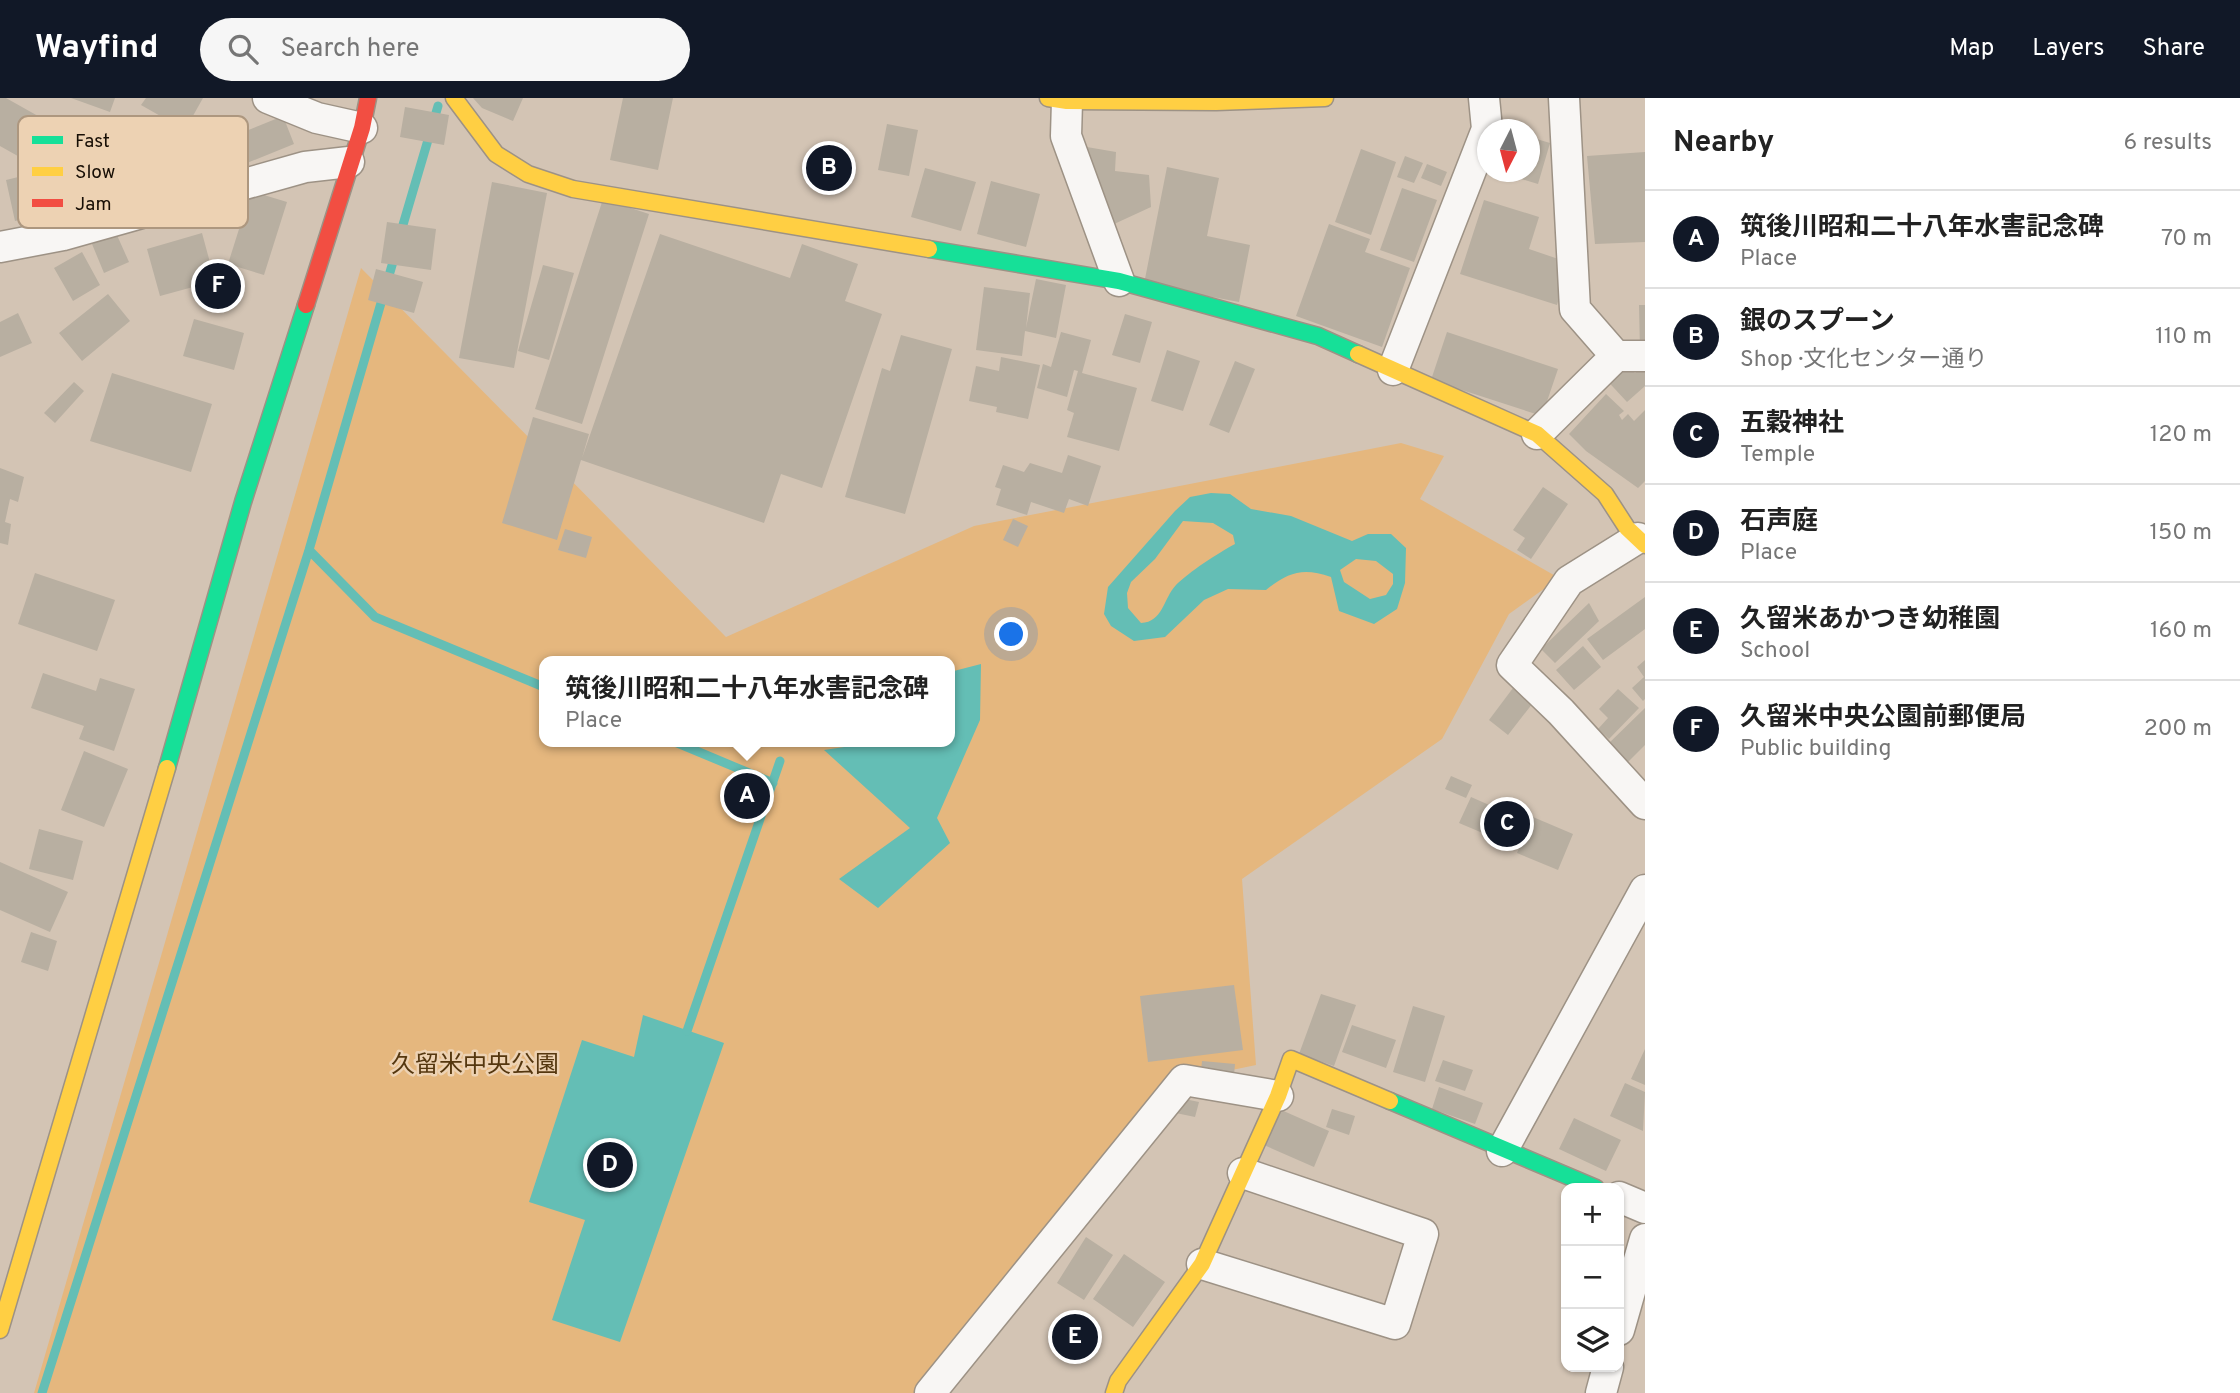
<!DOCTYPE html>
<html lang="en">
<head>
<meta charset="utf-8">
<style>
  :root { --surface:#fff; --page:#f6f6f6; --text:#222; --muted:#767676; --line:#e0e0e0; --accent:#111827 }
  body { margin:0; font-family:Overpass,"Noto Sans JP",sans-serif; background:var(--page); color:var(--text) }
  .controls { position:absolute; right:21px; bottom:21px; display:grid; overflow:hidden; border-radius:14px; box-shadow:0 2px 5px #0004 }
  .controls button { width:63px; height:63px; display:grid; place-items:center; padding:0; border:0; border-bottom:2px solid var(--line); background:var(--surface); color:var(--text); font:35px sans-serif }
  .compass { position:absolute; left:1477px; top:21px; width:63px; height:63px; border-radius:50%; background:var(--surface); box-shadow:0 2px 5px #0004; rotate:186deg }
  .you { position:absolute; left:1012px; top:537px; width:24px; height:24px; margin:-18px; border:5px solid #fff; border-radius:50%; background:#1a73e8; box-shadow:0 0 0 10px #1a73e833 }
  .badge { display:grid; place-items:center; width:46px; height:46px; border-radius:50%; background:var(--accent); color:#fff; font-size:23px; font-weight:700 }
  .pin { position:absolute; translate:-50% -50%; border:4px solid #fff; box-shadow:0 2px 7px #0006 }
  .popup { position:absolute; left:539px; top:558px; width:416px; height:91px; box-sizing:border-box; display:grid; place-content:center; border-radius:14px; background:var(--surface); filter:drop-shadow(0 2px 5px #0005); font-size:23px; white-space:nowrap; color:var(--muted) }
  .popup b { font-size:26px; color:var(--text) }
  .popup::after { content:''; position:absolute; left:50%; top:100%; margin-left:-14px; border:14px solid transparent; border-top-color:var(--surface) }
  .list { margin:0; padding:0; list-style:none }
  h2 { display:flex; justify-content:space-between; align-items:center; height:91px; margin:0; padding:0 28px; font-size:30px }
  h2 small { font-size:23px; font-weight:400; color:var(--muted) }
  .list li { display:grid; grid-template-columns:46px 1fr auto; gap:21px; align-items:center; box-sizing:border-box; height:98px; padding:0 28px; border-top:2px solid var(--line) }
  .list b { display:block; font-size:26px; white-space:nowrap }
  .list p { margin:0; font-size:23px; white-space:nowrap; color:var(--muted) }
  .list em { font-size:23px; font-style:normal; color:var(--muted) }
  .icon { flex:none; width:38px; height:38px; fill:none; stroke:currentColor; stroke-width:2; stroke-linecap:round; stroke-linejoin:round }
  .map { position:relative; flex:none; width:1645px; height:1295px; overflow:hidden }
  header { display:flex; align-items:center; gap:42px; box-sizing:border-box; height:98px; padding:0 35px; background:var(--accent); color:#fff }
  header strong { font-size:33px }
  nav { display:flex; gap:38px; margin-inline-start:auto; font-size:24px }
  .search { width:490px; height:63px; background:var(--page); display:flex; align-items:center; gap:18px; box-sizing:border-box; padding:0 24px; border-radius:38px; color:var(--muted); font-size:26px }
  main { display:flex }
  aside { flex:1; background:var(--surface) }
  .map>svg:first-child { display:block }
  .green { fill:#e5b77e; fill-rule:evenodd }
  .water { fill:#64beb5; fill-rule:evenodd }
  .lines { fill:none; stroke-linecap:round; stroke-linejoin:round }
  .stream { stroke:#64beb5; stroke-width:9 }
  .building { fill:#b8afa1 }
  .street-casing { stroke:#9d9285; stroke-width:33 }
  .fast-casing { stroke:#9d9285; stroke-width:19 }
  .slow-casing { stroke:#9d9285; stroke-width:19 }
  .jam-casing { stroke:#9d9285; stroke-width:19 }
  .street { stroke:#f8f6f4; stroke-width:30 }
  .fast { stroke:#16e098; stroke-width:16 }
  .slow { stroke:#ffcf43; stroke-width:16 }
  .jam { stroke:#f24e42; stroke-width:16 }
  .labels { text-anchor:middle; stroke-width:5; stroke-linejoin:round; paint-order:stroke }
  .park-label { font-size:24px; fill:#55370f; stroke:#edd2b3 }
  .key { fill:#edd2b3; stroke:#ad977f; stroke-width:2 }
  .key-label { font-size:19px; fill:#170e05 }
</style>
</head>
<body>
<header>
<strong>Wayfind</strong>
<div class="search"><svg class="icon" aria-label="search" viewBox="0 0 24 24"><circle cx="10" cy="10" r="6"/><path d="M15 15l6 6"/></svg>Search here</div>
<nav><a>Map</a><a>Layers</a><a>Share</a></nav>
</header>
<main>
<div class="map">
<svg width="1645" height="1295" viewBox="0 0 1645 1295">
  <rect width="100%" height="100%" fill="#d3c4b4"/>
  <path class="green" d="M361,170L726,539L974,428L1401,345L1444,358L1420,401L1559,480L1509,516L1442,641L1242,781L1256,967L1184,982L921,1295H34ZM544,563H950V644H544Z"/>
  <path class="water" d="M1211,395L1230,396L1251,411L1291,418L1352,443L1368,436H1391L1406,450L1405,485L1397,511L1374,526L1339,513L1331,479C1303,469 1288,474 1266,492L1228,491L1204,502L1165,539L1134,543L1111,528L1104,516L1108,489L1175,413L1190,399ZM1183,423L1213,425L1233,437L1235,446C1218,455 1189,474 1176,487C1163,501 1163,524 1141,525L1128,510L1127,495L1131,484L1155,461ZM1356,461L1376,463L1393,476V486L1386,497L1370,501L1344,484L1340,472Z
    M981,566L980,622L937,720L950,745L878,810L839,781L910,730L824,652L878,644H950V574Z
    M643,917L724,945L620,1244L552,1222L585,1122L529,1104L582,942L634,959Z"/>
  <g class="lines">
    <path class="stream" d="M400,137L438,8
      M309,452L375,519L544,589
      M675,644L773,685
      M687,933L780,663
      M42,1295L309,452L395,157"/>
  </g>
  <path class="building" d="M0,0H6L54,27L32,66L0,48Z
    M71,0H115L110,14Z
    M146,0H203L185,32L141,7Z
    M473,0H523L513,23L482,10Z
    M623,0H673L658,72L610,62Z
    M405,9L449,17L444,47L400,39Z
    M283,18L294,46L247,65L236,37Z
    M887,26L918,32L909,78L878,72Z
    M171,33L202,62L175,90L145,60Z
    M1530,39L1550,45L1538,86L1511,78L1512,74H1530Z
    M1081,48L1116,54L1115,73L1149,77L1151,109L1112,127Z
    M1361,51L1396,64L1371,137L1335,124Z
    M1645,54V144L1595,146L1587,58Z
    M1405,58L1423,65L1414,85L1397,79Z
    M1427,66L1447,74L1441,88L1421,80Z
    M1167,69L1219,80L1207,138L1250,147L1239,204L1144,186Z
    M925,70L976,84L961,133L911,119Z
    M47,72L56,113L15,123L6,82Z
    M991,83L1040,96L1026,149L977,136Z
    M492,84L547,95L514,270L459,260Z
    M1402,90L1437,102L1414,164L1380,152Z
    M251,93L287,104L264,177L228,166Z
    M603,101L649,116L582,326L535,311Z
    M1484,102L1539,119L1529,151L1570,165L1557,207L1460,176Z
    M387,124L436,131L431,172L381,165Z
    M1329,126L1370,141L1365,154L1410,170L1382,249L1296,218Z
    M116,135L129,164L104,175L92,146Z
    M202,135L215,183L160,198L147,151Z
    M660,136L790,180L802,146L858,166L845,203L882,216L822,390L781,376L764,425L581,362L557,442L502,425L533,319L589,336L582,360Z
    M82,154L100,187L73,203L54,170Z
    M543,167L574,175L549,262L518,253Z
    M376,171L423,184L414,215L368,202Z
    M1036,181L1066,187L1056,240L1025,233L1022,258L976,252L984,189L1030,195L1026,230Z
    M108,196L130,223L82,263L59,235Z
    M1639,207H1645V253H1640Z
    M18,215L32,245L0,259V224Z
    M1125,216L1152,224L1140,265L1112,257Z
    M194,221L244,235L234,272L183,258Z
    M1061,234L1091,242L1082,275L1137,290L1119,353L1067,339L1074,315L1067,312L1078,273L1074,272L1067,299L1037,290L1043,266L1051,269Z
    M1447,234L1558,271L1542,318L1431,282Z
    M901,237L952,251L905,416L845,399L882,270L890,273Z
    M1167,252L1200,263L1183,313L1151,303Z
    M1001,259L1040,267L1028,321L996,314L997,309L969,303L976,268L999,273Z
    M1621,259L1635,275L1641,269L1645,274V288L1627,304L1601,276Z
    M1235,263L1255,271L1229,335L1209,327Z
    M112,275L212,306L191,374L90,343Z
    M74,284L84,293L55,325L44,315Z
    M1606,296L1624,313L1619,317L1622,322L1628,316L1634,323L1645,312V383L1638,390L1586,353L1569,336Z
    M1068,357L1101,368L1088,408L1069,401L1064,415L1031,404L1027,417L996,407L1001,391L995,389L1003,367L1024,374L1030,365L1062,375Z
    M0,370L24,379L18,404L10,401L5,424L11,426L8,447L0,445Z
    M1543,389L1568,406L1531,461L1517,452L1525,440L1513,432Z
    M1013,421L1028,428L1018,449L1003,442Z
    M565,431L592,439L586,460L558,452Z
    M35,475L115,502L97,553L18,526Z
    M1645,499V531L1603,562L1587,541Z
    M1589,505L1599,523L1555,565L1541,551Z
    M1583,548L1601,569L1574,592L1556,572Z
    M1645,562V601L1643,603L1632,590L1644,579L1637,569Z
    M43,575L96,593L100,580L135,591L114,653L79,641L84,628L31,610Z
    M1516,586L1536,601L1508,637L1489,622Z
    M1618,591L1639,610L1609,641L1598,631L1608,620L1599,611Z
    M1645,610V647L1625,667L1606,648Z
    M84,653L128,671L104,729L61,712Z
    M1451,678L1472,687L1466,700L1445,691Z
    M1471,699L1496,710L1485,736L1459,725Z
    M1533,719L1573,736L1558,772L1517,755Z
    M39,731L83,743L73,782L29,771Z
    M0,764L68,794L50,834L0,812Z
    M31,834L57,843L48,873L21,864Z
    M1234,887L1243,952L1148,964L1140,898Z
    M1321,896L1356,907L1334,968L1299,956Z
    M1413,908L1445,918L1425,984L1393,974Z
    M1352,927L1396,942L1386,970L1342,954Z
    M1645,951V987L1631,981Z
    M1443,962L1473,972L1465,993L1435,983Z
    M1202,963L1235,966L1233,987L1200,984Z
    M1625,985L1645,994L1643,1033L1610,1018Z
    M1439,989L1483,1005L1475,1026L1432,1011Z
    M1175,999L1199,1004L1195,1019L1171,1014Z
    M1279,1011L1329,1033L1314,1069L1264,1047Z
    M1332,1011L1355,1018L1349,1037L1326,1029Z
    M1574,1020L1621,1042L1606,1073L1559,1051Z
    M1086,1139L1113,1157L1084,1202L1057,1185Z
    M1124,1156L1165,1184L1133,1229L1093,1201Z"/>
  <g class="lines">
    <g class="street-casing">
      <path id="street" d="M268,0L317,20L362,30
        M1564,0L1575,211L1616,258
        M1067,3L1066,38L1119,183
        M0,149L63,137L305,69L349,64
        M1393,272L1487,31L1484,0
        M1537,336L1616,258H1645
        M1638,440L1569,483L1512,567L1561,614L1645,706
        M1502,1053L1645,792
        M1619,1099L1645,1110
        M1202,1166L1395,1226L1423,1136L1243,1075
        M1619,1232L1645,1141
        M930,1295L1184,982L1278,998
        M1601,1295L1608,1269"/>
    </g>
    <g class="fast-casing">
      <path id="fast" d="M929,151L1119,183L1318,238L1358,256
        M167,670L243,404L306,207
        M1390,1003L1596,1090"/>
    </g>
    <g class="slow-casing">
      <path id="slow" d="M454,0L496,56L528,76L573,91L929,151
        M1048,0L1067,3L1216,4L1325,0
        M1358,256L1537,336L1605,396L1627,430L1645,447
        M0,1232L167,670
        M1114,1295L1118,1283L1202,1166L1278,998L1291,961L1390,1003"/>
    </g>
    <g class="jam-casing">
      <path id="jam" d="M306,207L362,30L368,0"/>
    </g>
    <use href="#street" class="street"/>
    <use href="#fast" class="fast"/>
    <use href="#slow" class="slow"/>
    <use href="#jam" class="jam"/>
  </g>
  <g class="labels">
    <g class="park-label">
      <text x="475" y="974">久留米中央公園</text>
    </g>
  </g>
  <rect x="18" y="18" width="230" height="112" rx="10" class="key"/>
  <rect x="32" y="38" width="31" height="8" fill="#16e098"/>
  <rect x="32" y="69" width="31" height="9" fill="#ffcf43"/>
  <rect x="32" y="101" width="31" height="8" fill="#f24e42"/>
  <g class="key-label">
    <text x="75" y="49">Fast</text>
    <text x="75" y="80">Slow</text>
    <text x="75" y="112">Jam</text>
  </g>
</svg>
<div class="controls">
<button>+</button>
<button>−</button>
<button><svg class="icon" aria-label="layers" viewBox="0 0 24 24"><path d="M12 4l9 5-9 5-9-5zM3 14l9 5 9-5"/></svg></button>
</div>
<svg class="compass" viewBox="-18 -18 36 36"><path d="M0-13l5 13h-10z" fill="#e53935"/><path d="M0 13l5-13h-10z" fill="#767676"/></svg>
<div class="you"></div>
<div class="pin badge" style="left:747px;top:698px">A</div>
<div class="popup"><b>筑後川昭和二十八年水害記念碑</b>Place</div>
<div class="pin badge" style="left:829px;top:70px">B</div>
<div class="pin badge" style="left:1507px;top:726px">C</div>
<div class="pin badge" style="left:610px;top:1067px">D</div>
<div class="pin badge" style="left:1075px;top:1239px">E</div>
<div class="pin badge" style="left:218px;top:188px">F</div>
</div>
<aside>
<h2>Nearby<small>6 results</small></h2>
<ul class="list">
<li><span class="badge">A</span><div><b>筑後川昭和二十八年水害記念碑</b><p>Place</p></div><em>70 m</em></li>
<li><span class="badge">B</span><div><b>銀のスプーン</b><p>Shop · 文化センター通り</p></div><em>110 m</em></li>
<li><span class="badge">C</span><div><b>五穀神社</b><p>Temple</p></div><em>120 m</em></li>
<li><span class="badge">D</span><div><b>石声庭</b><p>Place</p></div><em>150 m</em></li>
<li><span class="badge">E</span><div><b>久留米あかつき幼稚園</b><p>School</p></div><em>160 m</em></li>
<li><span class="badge">F</span><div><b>久留米中央公園前郵便局</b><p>Public building</p></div><em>200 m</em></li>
</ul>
</aside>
</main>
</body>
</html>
